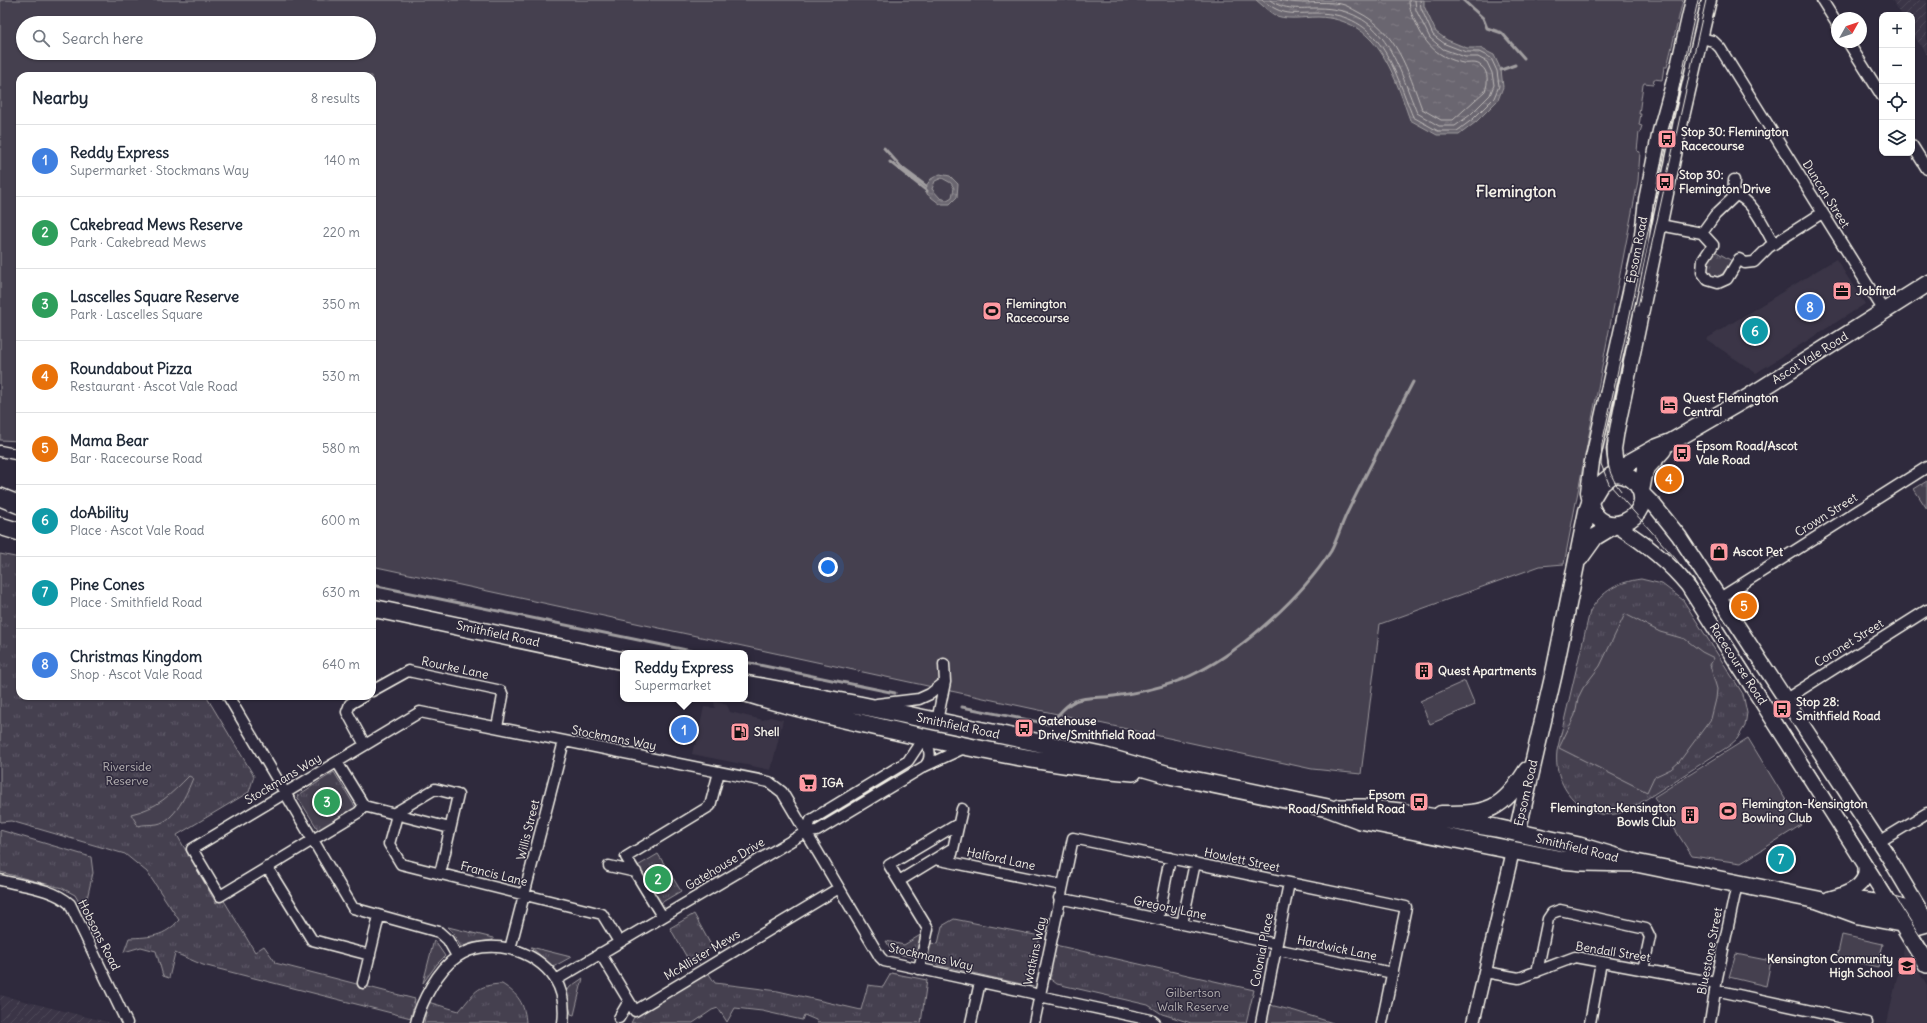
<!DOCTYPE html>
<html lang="en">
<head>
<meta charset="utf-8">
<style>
  :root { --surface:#fff; --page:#f2f2f3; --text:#1f2937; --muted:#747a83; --line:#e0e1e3; --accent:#db2777 }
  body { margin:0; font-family:Delius,sans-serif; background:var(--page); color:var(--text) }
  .controls { position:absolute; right:12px; top:12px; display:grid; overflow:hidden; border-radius:8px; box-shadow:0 1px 3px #0004 }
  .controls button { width:36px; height:36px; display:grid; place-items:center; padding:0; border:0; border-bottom:1px solid var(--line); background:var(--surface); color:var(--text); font:20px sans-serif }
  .compass { position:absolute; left:1831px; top:12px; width:36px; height:36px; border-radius:50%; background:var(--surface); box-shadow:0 1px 3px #0004; rotate:50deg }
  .you { position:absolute; left:828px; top:567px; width:14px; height:14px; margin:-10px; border:3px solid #fff; border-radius:50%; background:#1a73e8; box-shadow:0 0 0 6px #1a73e833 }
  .badge { display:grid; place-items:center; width:26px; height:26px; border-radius:50%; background:var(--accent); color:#fff; font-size:13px; font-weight:700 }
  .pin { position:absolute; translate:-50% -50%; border:2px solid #fff; box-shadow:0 1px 4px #0006 }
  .popup { position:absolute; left:620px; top:650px; width:128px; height:52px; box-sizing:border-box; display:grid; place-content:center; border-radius:8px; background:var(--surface); filter:drop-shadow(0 1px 3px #0005); font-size:13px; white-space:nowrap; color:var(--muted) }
  .popup b { font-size:15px; color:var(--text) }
  .popup::after { content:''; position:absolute; left:50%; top:100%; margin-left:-8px; border:8px solid transparent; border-top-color:var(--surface) }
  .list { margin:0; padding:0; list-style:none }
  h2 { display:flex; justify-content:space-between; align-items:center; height:52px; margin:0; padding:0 16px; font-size:17px }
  h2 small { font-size:13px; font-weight:400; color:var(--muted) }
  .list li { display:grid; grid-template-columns:26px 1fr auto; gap:12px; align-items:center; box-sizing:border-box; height:72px; padding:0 16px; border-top:1px solid var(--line) }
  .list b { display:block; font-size:15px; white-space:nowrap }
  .list p { margin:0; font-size:13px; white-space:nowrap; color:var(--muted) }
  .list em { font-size:13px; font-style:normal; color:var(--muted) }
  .icon { flex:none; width:22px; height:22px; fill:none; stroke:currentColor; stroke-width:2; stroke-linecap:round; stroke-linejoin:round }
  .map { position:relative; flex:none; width:1927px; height:1023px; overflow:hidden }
  .search { position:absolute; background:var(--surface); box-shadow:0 1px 3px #0004; left:16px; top:16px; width:360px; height:44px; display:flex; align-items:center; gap:10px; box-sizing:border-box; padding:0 14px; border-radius:22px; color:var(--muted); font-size:15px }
  .panel { position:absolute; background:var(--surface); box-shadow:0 1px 3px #0004; left:16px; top:72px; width:360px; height:628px; border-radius:12px }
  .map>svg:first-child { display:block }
  .built { fill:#3b3647 }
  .industrial { fill:url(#industrial-furrows) }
  .grass { fill:url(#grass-tufts); stroke:#9c989c }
  .garden { fill:#454050; stroke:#9c989c; fill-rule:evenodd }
  .water { fill:url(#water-ripples); stroke:#a19ea0; fill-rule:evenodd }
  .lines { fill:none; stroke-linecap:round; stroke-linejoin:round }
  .shore { stroke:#bdb9b8; stroke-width:1 }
  .stream { stroke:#a19ea0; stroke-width:3 }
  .minor-casing { stroke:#f4f1e8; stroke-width:13 }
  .tertiary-casing { stroke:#f4f1e8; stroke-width:15 }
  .secondary-casing { stroke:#f4f1e8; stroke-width:17 }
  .primary-casing { stroke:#f4f1e8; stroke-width:19 }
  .trunk-casing { stroke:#f4f1e8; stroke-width:20 }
  .minor { stroke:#2f2a3d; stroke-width:10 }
  .tertiary { stroke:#2f2a3d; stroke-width:12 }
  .secondary { stroke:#2f2a3d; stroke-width:14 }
  .primary { stroke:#2f2a3d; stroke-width:16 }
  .trunk { stroke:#2f2a3d; stroke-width:17 }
  .tram { stroke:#f4f1e8; stroke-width:1 }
  .labels { text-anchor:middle; stroke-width:3; stroke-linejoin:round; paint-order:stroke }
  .poi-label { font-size:12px; font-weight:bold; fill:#f4f1e8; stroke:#2f2a3d; text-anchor:start }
  .street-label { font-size:12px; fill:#f4f1e8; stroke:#2f2a3d }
  .park-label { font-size:12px; fill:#b7b3b3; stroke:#2f2a3d }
  .district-label { font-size:16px; font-weight:bold; fill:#f4f1e8; stroke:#2f2a3d }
</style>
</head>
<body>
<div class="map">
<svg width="1927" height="1023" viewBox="0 0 1927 1023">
  <defs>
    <pattern id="industrial-furrows" width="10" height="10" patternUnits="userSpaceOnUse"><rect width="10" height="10" fill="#3b3647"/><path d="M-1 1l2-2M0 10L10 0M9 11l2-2" fill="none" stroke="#4e4a59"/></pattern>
    <pattern id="grass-tufts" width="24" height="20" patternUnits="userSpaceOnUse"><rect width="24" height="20" fill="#454050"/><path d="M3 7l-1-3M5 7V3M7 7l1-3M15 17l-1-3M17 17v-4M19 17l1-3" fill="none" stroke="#605c69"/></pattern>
    <pattern id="water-ripples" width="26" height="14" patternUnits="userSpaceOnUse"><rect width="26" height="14" fill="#6a6670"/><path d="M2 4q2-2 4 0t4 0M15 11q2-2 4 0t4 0" fill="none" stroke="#807c84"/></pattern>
  </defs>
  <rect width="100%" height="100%" fill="#2f2a3d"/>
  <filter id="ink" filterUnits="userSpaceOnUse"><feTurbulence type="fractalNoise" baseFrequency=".025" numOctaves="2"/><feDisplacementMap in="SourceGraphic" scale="8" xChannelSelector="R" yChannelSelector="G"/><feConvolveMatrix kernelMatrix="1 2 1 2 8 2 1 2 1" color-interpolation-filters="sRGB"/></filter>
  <g filter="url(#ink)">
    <path class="built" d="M1836,259L1865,304L1756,373L1706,339Z
      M714,701L727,705L730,712L763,720L770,717L783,720L771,770L692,754L694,745H696L704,707L715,708Z
      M1904,947L1927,986V1023H1887Z"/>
    <path class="industrial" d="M1892,0H1927V56L1912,32V15H1902Z
      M0,995L111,1023H0Z"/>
    <path class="grass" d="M1715,251L1732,261L1720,277C1699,276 1708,262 1715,251Z
      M1927,481V509L1914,489Z
      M0,554L20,558V696H206L254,776L249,792L177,835L216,903L223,899L255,952L264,946L274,960L275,963L415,999L411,1018L203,965L175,953L169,978L163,976L156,951L141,947L124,952L129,938C151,937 164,937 179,920L147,872L125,854L11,821L0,822Z
      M1641,579L1662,584L1683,600L1743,694L1747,713L1745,726L1737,739L1729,746L1634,807C1594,831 1552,794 1557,751L1590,611C1602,591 1618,582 1641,579Z
      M334,772L356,808L319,831L297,796Z
      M0,830L91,857L93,873L84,911L75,895L62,888L0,872Z
      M658,854L681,891L659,904L636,867Z
      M694,914L712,947L689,961L670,928Z
      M954,919L1040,936L1030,986L937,965V963L926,961L930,943L938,944L942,926Z
      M448,927L493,938V940L472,943L461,947L453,933Z
      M922,934L917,958L893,953L886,941L904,945Z
      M434,940L445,956L437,964L423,983Z
      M1055,945L1254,990L1246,1023H1191L1162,1014L1148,1005L1057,984L1049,978Z
      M531,947L571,957L553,967Z
      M707,971L715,983L778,991L861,1010L868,985L883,987L891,973L927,980L921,1023H817L816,1020L804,1015L802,1020L762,1011L735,1008L727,1022L718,1008L712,1010L693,1023H631L635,1015Z
      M583,978L574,1015L571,1014L566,993L570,987Z
      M502,984C518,994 525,1004 526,1023H424L428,1002L459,1011C475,993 475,985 502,984Z
      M1270,1005L1295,1011L1333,1023H1267Z"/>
    <path class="garden" d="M0,0H1683L1667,67H1664L1662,80L1654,79L1653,84L1644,83L1643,85L1639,114H1641L1639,125L1642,126L1640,132H1639L1637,151L1640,152L1638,181L1564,564L1540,566L1380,624L1361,774L1312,769L372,566V76H20V441L0,440ZM23,23H369V53H23Z
      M1625,614L1660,632L1685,639L1702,652L1714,658L1710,665L1717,689L1716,699L1711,719L1679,762L1671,769L1654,777L1647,792L1559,748L1575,715L1578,698L1583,688L1600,666Z
      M1465,681L1475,705L1430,724L1420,701Z
      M1748,738L1801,825L1741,863L1692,856L1654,797Z
      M189,776L193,778C187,793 175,821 157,824C150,825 144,824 138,826L131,814C158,808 170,795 189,776Z
      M1842,935L1883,944L1878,967L1837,958Z
      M1736,954L1771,961L1766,986L1729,977Z"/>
    <path class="water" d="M1256,0H1424V6L1436,32L1447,40L1467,48H1480L1494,55L1501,70L1503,87L1498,100L1476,122L1459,135H1437L1410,120C1393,72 1378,19 1318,17C1305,17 1283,21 1273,14C1267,10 1261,4 1256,0Z
      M940,174L950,176L958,184L957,197L950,204H940L927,194L926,186L931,179ZM942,178L951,183L954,188L952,197L947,200L940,198L932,189L935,181Z"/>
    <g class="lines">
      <path class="shore" d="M1262,0C1284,17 1291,13 1317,13C1382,14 1393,68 1413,117L1438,131H1457L1473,119L1494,98L1499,86L1497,71L1491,58L1479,52H1466L1445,44L1433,35L1421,8L1420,0
        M1270,0C1284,11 1300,8 1317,8C1385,8 1396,62 1417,113L1439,126H1455L1470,115L1490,95L1494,85L1492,73L1487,62L1478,57H1465L1443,49L1430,38L1416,10L1415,0
        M1280,0C1300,6 1321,0 1341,4C1347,5 1352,9 1358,12C1397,31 1408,71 1422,109L1441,120H1453L1485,91C1488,84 1489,71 1481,66C1476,61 1470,64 1463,63C1438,57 1426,46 1416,23C1412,15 1409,9 1409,0"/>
      <path class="stream" d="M1463,0L1483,18L1487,28L1502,33L1524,58
        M1501,70L1515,65
        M884,148L902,168L926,186
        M890,162L927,191
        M372,585L701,653
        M745,662L895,693
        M962,707L1049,724C1059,716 1063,706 1075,701C1086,696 1102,698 1114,696C1143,692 1172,686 1198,672C1244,649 1303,595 1331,551C1338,538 1342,522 1349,509C1370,467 1391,424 1413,382"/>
      <g class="minor-casing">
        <path id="minor" d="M1822,0L1837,24
          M1701,38L1713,41L1720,48L1884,311
          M1848,42L1882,96
          M1912,145L1927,169
          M1733,197L1734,180
          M1660,225L1702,233L1713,245L1703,260L1702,272L1708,280L1718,283L1727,279L1739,259L1745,263L1754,262L1769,247L1822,213
          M1702,233L1715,215L1736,195C1754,201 1765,229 1774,244
          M0,451L20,455
          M1720,598L1927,467
          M372,691L408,671L497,690L501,691L503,696L497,727
          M228,696L353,908L439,932L448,940L457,956
          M364,696L350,704L347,712L365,745
          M1786,699L1927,610
          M877,704L919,699L930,694L945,682
          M937,721L945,682L944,664
          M337,762L364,806L359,812L220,896L192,849L420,712L769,782L782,792L880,957L884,961L1032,993L1044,997L1151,1020L1155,1023
          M925,766L964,748
          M364,806L450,828
          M393,814L435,789L458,795L440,874
          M397,815L389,844L401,864L602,914L619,942
          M1879,842L1927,813
          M952,854L962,809
          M935,859L1062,885
          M609,866L636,872
          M267,867L312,940L370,955
          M0,880C22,886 53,888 70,904L127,1023
          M899,881L953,848
          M1059,898L1276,944
          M662,916L626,857L710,806L719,772
          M1158,919L1170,858
          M1182,924L1195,863
          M510,949L564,741
          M1275,949L1393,973
          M600,953L635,1011L839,888
          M919,969L928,929L889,865L958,824
          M1485,972L1519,978L1575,957L1716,983
          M1537,972L1548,919L1552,913L1560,910L1646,929L1650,937L1643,970
          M556,980L806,832L817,831L925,766C933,758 929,746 924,737L908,761L811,820L806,832
          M363,983L379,916
          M1715,990L1867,1023
          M619,1018L629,1001
          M416,1023C421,1002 438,969 457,957C487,936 536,949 555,979C563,992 565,1008 563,1023
          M971,1023L980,982
          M1034,1023L1073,838L1406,907L1382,1023
          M1261,1023L1289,883
          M1590,1023L1601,962
          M1710,1023L1717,978L1737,884"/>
      </g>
      <g class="tertiary-casing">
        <path id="tertiary" d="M1473,1023L1513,851"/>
      </g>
      <g class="secondary-casing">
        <path id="secondary" d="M1617,474L1614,449L1617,430L1681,121L1709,0
          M1642,493L1655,506L1679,536L1888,856L1927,922
          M1590,501L1588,492L1592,462L1641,243L1646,200L1660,131L1679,62L1693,0
          M1616,525C1643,542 1668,561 1688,586L1892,907
          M1832,898C1847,894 1870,885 1865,865"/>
      </g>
      <g class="primary-casing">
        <path id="primary" d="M1620,474L1630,462L1655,448L1671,442L1747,398L1927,284
          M1641,491L1645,470L1663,450
          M1580,558L1595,537L1615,525
          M1441,814C1489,814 1501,811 1527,770
          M1517,833L1554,673L1587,511L1591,500L1600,485L1611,476L1617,474C1626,475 1634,479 1638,486C1658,516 1599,546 1590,502"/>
      </g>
      <g class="trunk-casing">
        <path id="trunk" d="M0,497L20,505
          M0,526L20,532
          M372,608L623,661
          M745,684L859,705L1102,756L1169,775L1328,808L1360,820L1562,860L1583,862L1636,863
          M746,693C797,709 848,720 900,732C976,749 1055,766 1133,772
          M1339,808H1363L1400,812L1496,828L1579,846L1636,863L1818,900L1859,915L1916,926L1927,923
          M1830,900C1854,900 1912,903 1927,923
          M1899,918L1927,964"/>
      </g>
      <use href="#minor" class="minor"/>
      <use href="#tertiary" class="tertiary"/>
      <use href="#secondary" class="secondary"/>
      <use href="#primary" class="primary"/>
      <use href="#trunk" class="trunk"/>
      <path class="tram" d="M1698,0L1602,444L1601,464L1609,484L1675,558L1699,589L1927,947
        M1638,306L1706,0
        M1608,441C1605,460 1609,476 1621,491"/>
    </g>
  </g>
  <defs>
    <g id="bus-square" transform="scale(1)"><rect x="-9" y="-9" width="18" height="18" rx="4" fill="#ff9aa2" stroke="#2f2a3d"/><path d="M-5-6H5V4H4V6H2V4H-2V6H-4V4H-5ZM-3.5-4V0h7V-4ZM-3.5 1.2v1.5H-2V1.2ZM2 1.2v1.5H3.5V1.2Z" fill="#111"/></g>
    <g id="office-square" transform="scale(1)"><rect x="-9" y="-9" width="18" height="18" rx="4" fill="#ff9aa2" stroke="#2f2a3d"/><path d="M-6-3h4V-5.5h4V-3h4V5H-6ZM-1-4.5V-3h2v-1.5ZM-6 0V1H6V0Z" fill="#111"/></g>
    <g id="stadium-square" transform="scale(1)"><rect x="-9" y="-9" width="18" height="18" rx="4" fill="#ff9aa2" stroke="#2f2a3d"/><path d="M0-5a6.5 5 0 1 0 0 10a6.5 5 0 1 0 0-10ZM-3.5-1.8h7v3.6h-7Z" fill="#111"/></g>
    <g id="hotel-square" transform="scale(1)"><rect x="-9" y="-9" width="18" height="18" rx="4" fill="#ff9aa2" stroke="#2f2a3d"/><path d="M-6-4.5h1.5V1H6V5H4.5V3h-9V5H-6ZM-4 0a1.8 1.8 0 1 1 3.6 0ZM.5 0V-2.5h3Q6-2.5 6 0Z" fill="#111"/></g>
    <g id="shop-square" transform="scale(1)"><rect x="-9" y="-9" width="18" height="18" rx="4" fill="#ff9aa2" stroke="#2f2a3d"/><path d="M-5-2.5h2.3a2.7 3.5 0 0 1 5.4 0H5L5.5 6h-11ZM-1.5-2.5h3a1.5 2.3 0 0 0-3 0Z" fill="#111"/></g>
    <g id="building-square" transform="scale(1)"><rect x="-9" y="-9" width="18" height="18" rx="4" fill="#ff9aa2" stroke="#2f2a3d"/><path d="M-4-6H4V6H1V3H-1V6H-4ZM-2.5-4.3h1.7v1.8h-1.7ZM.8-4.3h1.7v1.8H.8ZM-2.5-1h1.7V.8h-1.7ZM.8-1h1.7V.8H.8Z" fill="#111"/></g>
    <g id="fuel-square" transform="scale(1)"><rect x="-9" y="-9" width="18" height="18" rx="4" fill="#ff9aa2" stroke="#2f2a3d"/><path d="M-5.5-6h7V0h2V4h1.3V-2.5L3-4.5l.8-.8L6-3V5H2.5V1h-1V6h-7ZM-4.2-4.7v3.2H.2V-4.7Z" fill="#111"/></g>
    <g id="supermarket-square" transform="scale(1)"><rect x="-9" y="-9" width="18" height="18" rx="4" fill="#ff9aa2" stroke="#2f2a3d"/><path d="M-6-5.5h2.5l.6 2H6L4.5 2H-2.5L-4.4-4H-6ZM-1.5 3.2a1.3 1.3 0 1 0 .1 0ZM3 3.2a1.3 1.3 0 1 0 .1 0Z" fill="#111"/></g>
    <g id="school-square" transform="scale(1)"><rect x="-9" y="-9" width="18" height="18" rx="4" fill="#ff9aa2" stroke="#2f2a3d"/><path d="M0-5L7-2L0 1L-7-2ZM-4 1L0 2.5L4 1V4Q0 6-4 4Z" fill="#111"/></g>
  </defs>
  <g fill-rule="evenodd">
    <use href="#bus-square" x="1667" y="139"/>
    <use href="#bus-square" x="1665" y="182"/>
    <use href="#office-square" x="1842" y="291"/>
    <use href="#stadium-square" x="992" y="311"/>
    <use href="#hotel-square" x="1669" y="405"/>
    <use href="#bus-square" x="1682" y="453"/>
    <use href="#shop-square" x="1719" y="552"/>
    <use href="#building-square" x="1424" y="671"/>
    <use href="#bus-square" x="1782" y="709"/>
    <use href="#bus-square" x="1024" y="728"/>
    <use href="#fuel-square" x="740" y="732"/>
    <use href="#supermarket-square" x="808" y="783"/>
    <use href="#bus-square" x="1419" y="802"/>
    <use href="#stadium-square" x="1728" y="811"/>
    <use href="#building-square" x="1690" y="815"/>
    <use href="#school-square" x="1907" y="966"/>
  </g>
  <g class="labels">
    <g class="poi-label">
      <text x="1681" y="136">Stop 30: Flemington<tspan x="1681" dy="14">Racecourse</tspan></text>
      <text x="1679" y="179">Stop 30:<tspan x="1679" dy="14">Flemington Drive</tspan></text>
      <text x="1856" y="295">Jobfind</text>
      <text x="1006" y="308">Flemington<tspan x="1006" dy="14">Racecourse</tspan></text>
      <text x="1683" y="402">Quest Flemington<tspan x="1683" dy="14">Central</tspan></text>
      <text x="1696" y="450">Epsom Road/Ascot<tspan x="1696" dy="14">Vale Road</tspan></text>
      <text x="1733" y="556">Ascot Pet</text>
      <text x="1438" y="675">Quest Apartments</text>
      <text x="1796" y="706">Stop 28:<tspan x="1796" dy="14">Smithfield Road</tspan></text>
      <text x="1038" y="725">Gatehouse<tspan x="1038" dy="14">Drive/Smithfield Road</tspan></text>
      <text x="754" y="736">Shell</text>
      <text x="822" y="787">IGA</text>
      <text x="1405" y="799" text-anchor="end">Epsom<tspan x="1405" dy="14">Road/Smithfield Road</tspan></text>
      <text x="1742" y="808">Flemington-Kensington<tspan x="1742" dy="14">Bowling Club</tspan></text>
      <text x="1676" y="812" text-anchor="end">Flemington-Kensington<tspan x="1676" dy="14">Bowls Club</tspan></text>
      <text x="1893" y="963" text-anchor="end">Kensington Community<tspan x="1893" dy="14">High School</tspan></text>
    </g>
    <g class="street-label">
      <text transform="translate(1826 194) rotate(58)" y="4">Duncan Street</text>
      <text transform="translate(1637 250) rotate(-79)" y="4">Epsom Road</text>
      <text transform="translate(1810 358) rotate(-32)" y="4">Ascot Vale Road</text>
      <text transform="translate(1826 515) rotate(-32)" y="4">Crown Street</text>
      <text transform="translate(498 634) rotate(12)" y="4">Smithfield Road</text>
      <text transform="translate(1849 643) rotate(-32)" y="4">Coronet Street</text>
      <text transform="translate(1738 664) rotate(57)" y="4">Racecourse Road</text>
      <text transform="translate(455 668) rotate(12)" y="4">Rourke Lane</text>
      <text transform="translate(958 726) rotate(12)" y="4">Smithfield Road</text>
      <text transform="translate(614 738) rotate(11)" y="4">Stockmans Way</text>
      <text transform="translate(283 779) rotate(-31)" y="4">Stockmans Way</text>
      <text transform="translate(1526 793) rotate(-77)" y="4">Epsom Road</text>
      <text transform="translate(528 830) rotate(-76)" y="4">Willis Street</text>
      <text transform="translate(1577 848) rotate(14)" y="4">Smithfield Road</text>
      <text transform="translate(1001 859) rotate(12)" y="4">Halford Lane</text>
      <text transform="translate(1242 860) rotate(12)" y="4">Howlett Street</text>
      <text transform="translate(725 864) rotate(-31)" y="4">Gatehouse Drive</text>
      <text transform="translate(494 874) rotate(14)" y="4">Francis Lane</text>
      <text transform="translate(1170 908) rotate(12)" y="4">Gregory Lane</text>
      <text transform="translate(99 935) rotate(63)" y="4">Hobsons Road</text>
      <text transform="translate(1337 948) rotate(12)" y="4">Hardwick Lane</text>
      <text transform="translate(1262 950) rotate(-79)" y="4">Colonial Place</text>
      <text transform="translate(1035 951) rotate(-78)" y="4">Watkins Way</text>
      <text transform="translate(1710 951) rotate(-79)" y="4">Bluestone Street</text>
      <text transform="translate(1613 952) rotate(9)" y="4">Bendall Street</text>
      <text transform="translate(702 955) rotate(-31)" y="4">McAllister Mews</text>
      <text transform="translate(931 957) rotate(13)" y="4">Stockmans Way</text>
    </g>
    <g class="park-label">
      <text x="127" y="771">Riverside<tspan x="127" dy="14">Reserve</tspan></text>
      <text x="1193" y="997">Gilbertson<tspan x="1193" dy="14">Walk Reserve</tspan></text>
    </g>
    <g class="district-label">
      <text x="1516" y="197">Flemington</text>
    </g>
  </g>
</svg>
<div class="controls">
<button>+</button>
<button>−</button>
<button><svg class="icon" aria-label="locate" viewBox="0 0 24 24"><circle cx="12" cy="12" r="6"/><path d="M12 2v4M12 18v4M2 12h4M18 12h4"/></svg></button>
<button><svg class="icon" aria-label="layers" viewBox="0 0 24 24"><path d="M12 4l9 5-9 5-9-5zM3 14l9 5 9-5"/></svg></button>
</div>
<svg class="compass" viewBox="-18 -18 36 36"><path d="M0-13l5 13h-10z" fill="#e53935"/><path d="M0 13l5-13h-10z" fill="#747a83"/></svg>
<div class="you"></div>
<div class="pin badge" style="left:684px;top:730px;background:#3f7fe0">1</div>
<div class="popup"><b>Reddy Express</b>Supermarket</div>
<div class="pin badge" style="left:658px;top:879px;background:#2e9e5b">2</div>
<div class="pin badge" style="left:327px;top:802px;background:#2e9e5b">3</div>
<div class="pin badge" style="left:1669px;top:479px;background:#e8710a">4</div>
<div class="pin badge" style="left:1744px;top:606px;background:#e8710a">5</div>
<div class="pin badge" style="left:1755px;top:331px;background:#0f9aa8">6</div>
<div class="pin badge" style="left:1781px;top:859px;background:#0f9aa8">7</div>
<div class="pin badge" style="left:1810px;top:307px;background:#3f7fe0">8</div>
<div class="search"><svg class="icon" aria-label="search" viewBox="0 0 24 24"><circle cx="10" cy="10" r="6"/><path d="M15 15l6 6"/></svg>Search here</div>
<section class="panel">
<h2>Nearby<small>8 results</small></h2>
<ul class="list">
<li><span class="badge" style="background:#3f7fe0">1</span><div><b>Reddy Express</b><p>Supermarket · Stockmans Way</p></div><em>140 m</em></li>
<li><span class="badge" style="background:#2e9e5b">2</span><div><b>Cakebread Mews Reserve</b><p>Park · Cakebread Mews</p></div><em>220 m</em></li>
<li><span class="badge" style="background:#2e9e5b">3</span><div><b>Lascelles Square Reserve</b><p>Park · Lascelles Square</p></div><em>350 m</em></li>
<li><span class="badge" style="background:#e8710a">4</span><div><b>Roundabout Pizza</b><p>Restaurant · Ascot Vale Road</p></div><em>530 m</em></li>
<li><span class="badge" style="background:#e8710a">5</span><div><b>Mama Bear</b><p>Bar · Racecourse Road</p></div><em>580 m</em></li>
<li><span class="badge" style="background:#0f9aa8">6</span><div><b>doAbility</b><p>Place · Ascot Vale Road</p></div><em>600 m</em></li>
<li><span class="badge" style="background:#0f9aa8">7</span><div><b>Pine Cones</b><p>Place · Smithfield Road</p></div><em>630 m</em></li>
<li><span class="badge" style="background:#3f7fe0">8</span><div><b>Christmas Kingdom</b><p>Shop · Ascot Vale Road</p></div><em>640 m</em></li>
</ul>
</section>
</div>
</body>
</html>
